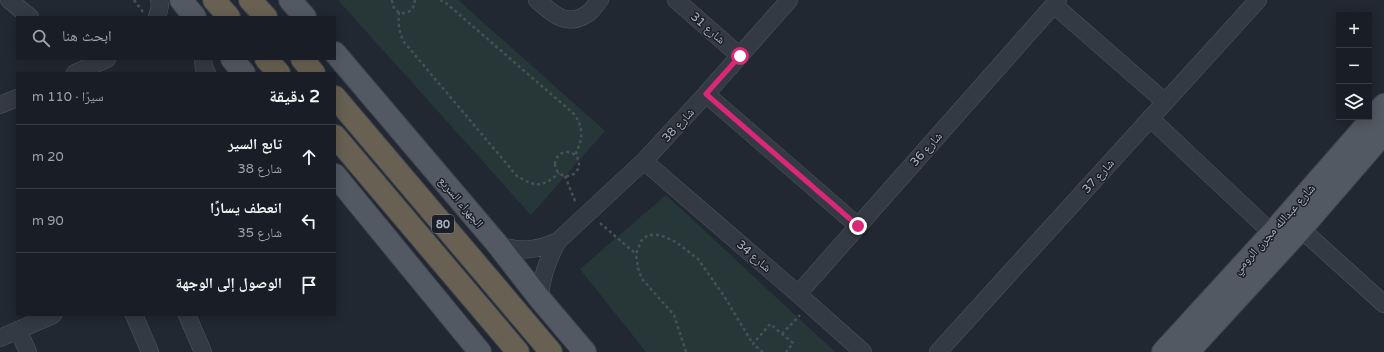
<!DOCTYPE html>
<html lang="ar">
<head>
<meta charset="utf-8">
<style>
  :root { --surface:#191e26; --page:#22272e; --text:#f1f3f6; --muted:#9fa2a7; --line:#373c43 }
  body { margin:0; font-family:"Varela Round","Noto Naskh Arabic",sans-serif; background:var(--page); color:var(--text); direction:rtl }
  .controls { position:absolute; right:12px; top:12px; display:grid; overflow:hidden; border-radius:0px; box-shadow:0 2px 10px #0003 }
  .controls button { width:36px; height:36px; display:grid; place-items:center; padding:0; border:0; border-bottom:1px solid var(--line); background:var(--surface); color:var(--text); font:20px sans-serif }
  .stop { position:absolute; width:12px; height:12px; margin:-9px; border:3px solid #db2777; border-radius:50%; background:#fff }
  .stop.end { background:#db2777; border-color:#fff; box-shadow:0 1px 4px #0008 }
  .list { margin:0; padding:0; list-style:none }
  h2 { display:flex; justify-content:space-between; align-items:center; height:52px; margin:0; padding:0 16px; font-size:17px }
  h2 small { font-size:13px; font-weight:400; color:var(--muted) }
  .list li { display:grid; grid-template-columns:26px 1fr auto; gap:12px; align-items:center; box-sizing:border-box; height:64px; padding:0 16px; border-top:1px solid var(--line) }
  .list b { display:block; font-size:15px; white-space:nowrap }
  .list p { margin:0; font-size:13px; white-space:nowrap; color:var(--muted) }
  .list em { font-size:13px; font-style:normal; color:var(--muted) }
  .icon { flex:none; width:22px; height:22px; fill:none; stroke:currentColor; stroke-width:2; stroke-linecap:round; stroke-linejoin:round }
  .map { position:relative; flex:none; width:1384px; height:352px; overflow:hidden; direction:ltr }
  .search { position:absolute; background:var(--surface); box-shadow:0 2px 10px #0003; left:16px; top:16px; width:320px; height:44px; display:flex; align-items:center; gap:10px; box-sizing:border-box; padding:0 14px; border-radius:0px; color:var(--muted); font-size:15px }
  .panel { position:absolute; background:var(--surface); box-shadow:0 2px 10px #0003; left:16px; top:72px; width:320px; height:244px; border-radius:0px; direction:rtl }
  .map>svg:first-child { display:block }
  .green { fill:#273737 }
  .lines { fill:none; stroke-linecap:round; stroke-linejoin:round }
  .minor-casing { stroke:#515761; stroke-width:18 }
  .major-casing { stroke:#3d434c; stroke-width:24 }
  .highway-casing { stroke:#3e444d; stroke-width:24 }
  .path { stroke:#445255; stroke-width:2.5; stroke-dasharray:3 3; stroke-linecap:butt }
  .minor { stroke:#343a43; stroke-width:17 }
  .major { stroke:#525963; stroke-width:22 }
  .highway { stroke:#686052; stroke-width:22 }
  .route { stroke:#db2777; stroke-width:5 }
  .labels { text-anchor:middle; stroke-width:3; stroke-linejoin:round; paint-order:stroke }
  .shield { fill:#1a1f27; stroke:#828792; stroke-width:1 }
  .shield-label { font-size:11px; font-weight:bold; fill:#aeb4c0 }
  .street-label { font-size:12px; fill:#aeb4c0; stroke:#1a1f27 }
</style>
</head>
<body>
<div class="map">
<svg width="1384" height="352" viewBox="0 0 1384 352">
  <rect width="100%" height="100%" fill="#212832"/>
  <path class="green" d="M338,0H458L605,131L531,215Z
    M666,195L835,352H646L580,269Z"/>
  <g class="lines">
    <g class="minor-casing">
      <path id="minor" d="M9,0L30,17
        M537,0C552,13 566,28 587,14C592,11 596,4 600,0
        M676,0L740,56
        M1054,5L1165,102
        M157,17L160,6L159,0
        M203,59L204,68L207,73
        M75,73L107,59
        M706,94L858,226
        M0,105L17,98
        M1150,118L1272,233
        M644,161L798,294L863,352
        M1301,229L1384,304
        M498,245C519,252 537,251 558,241L644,161L706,94L789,0
        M798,294L1058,0
        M540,299C541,277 547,260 558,241
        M134,315L150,352
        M187,315L203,352
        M18,330L28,352
        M0,338L53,315
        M938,352L1258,0"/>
    </g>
    <g class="major-casing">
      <path id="major" d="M181,0L195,17
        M290,0L305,17
        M335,53L498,245L540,299L585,352
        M232,59L244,73
        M335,175L480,352
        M1163,352L1272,233L1384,105
        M1188,352L1301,229L1384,133"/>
    </g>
    <g class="highway-casing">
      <path id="highway" d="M214,0L229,17
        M250,0L266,17
        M266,59L279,73
        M302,59L314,73
        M335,97L551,352
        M335,136L518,352"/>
    </g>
    <path class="path" d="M134,0L143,12
      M392,0C392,17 414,18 415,0
      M440,0L446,3L574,114C584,128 583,139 575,155
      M399,12C398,24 399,32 404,42L517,176C536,187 542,188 559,173
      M555 164a12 12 0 1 1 24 0a12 12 0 1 1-24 0Z
      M565,176L575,201L577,202
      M600,223L636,254
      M782,334L800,315
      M686,352L674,315L642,279L638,268L636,254L641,241L648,235H660L676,242L698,259L724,296L753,344
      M763,352L753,344L770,324L793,343L786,352"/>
    <use href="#minor" class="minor"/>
    <use href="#major" class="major"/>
    <use href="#highway" class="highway"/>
  </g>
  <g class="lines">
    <path class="route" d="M740,56L706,94L858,226"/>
  </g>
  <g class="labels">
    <rect class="shield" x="432" y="215" width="22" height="18" rx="3"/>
    <g class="shield-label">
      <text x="443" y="228">80</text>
    </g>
    <g class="street-label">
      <text transform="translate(708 28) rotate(41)" y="4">شارع 31</text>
      <text transform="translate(678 125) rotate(-47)" y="4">شارع 38</text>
      <text transform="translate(926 149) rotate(-48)" y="4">شارع 36</text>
      <text transform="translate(1098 176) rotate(-48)" y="4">شارع 37</text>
      <text transform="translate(461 202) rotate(50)" y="4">الجهراء السريع</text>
      <text transform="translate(1274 229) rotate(-48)" y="4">شارع عبدالله مجرن الرومي</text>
      <text transform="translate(754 256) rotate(41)" y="4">شارع 34</text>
    </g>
  </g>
</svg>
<div class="controls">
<button>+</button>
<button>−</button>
<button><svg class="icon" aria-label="layers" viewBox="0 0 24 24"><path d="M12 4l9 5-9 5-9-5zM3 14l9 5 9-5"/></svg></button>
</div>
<div class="stop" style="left:740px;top:56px"></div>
<div class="stop end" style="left:858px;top:226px"></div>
<div class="search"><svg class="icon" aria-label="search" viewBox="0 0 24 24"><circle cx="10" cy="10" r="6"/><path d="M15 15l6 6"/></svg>ابحث هنا</div>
<section class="panel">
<h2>2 دقيقة<small>سيرًا · 110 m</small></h2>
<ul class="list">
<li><svg class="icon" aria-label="ahead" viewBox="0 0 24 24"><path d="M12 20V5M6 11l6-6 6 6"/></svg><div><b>تابع السير</b><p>شارع 38</p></div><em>20 m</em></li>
<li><svg class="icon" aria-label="left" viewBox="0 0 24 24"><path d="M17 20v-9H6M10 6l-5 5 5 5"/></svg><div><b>انعطف يسارًا</b><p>شارع 35</p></div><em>90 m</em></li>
<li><svg class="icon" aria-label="arrive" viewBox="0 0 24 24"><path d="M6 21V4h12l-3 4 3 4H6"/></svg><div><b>الوصول إلى الوجهة</b></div></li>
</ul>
</section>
</div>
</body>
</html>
